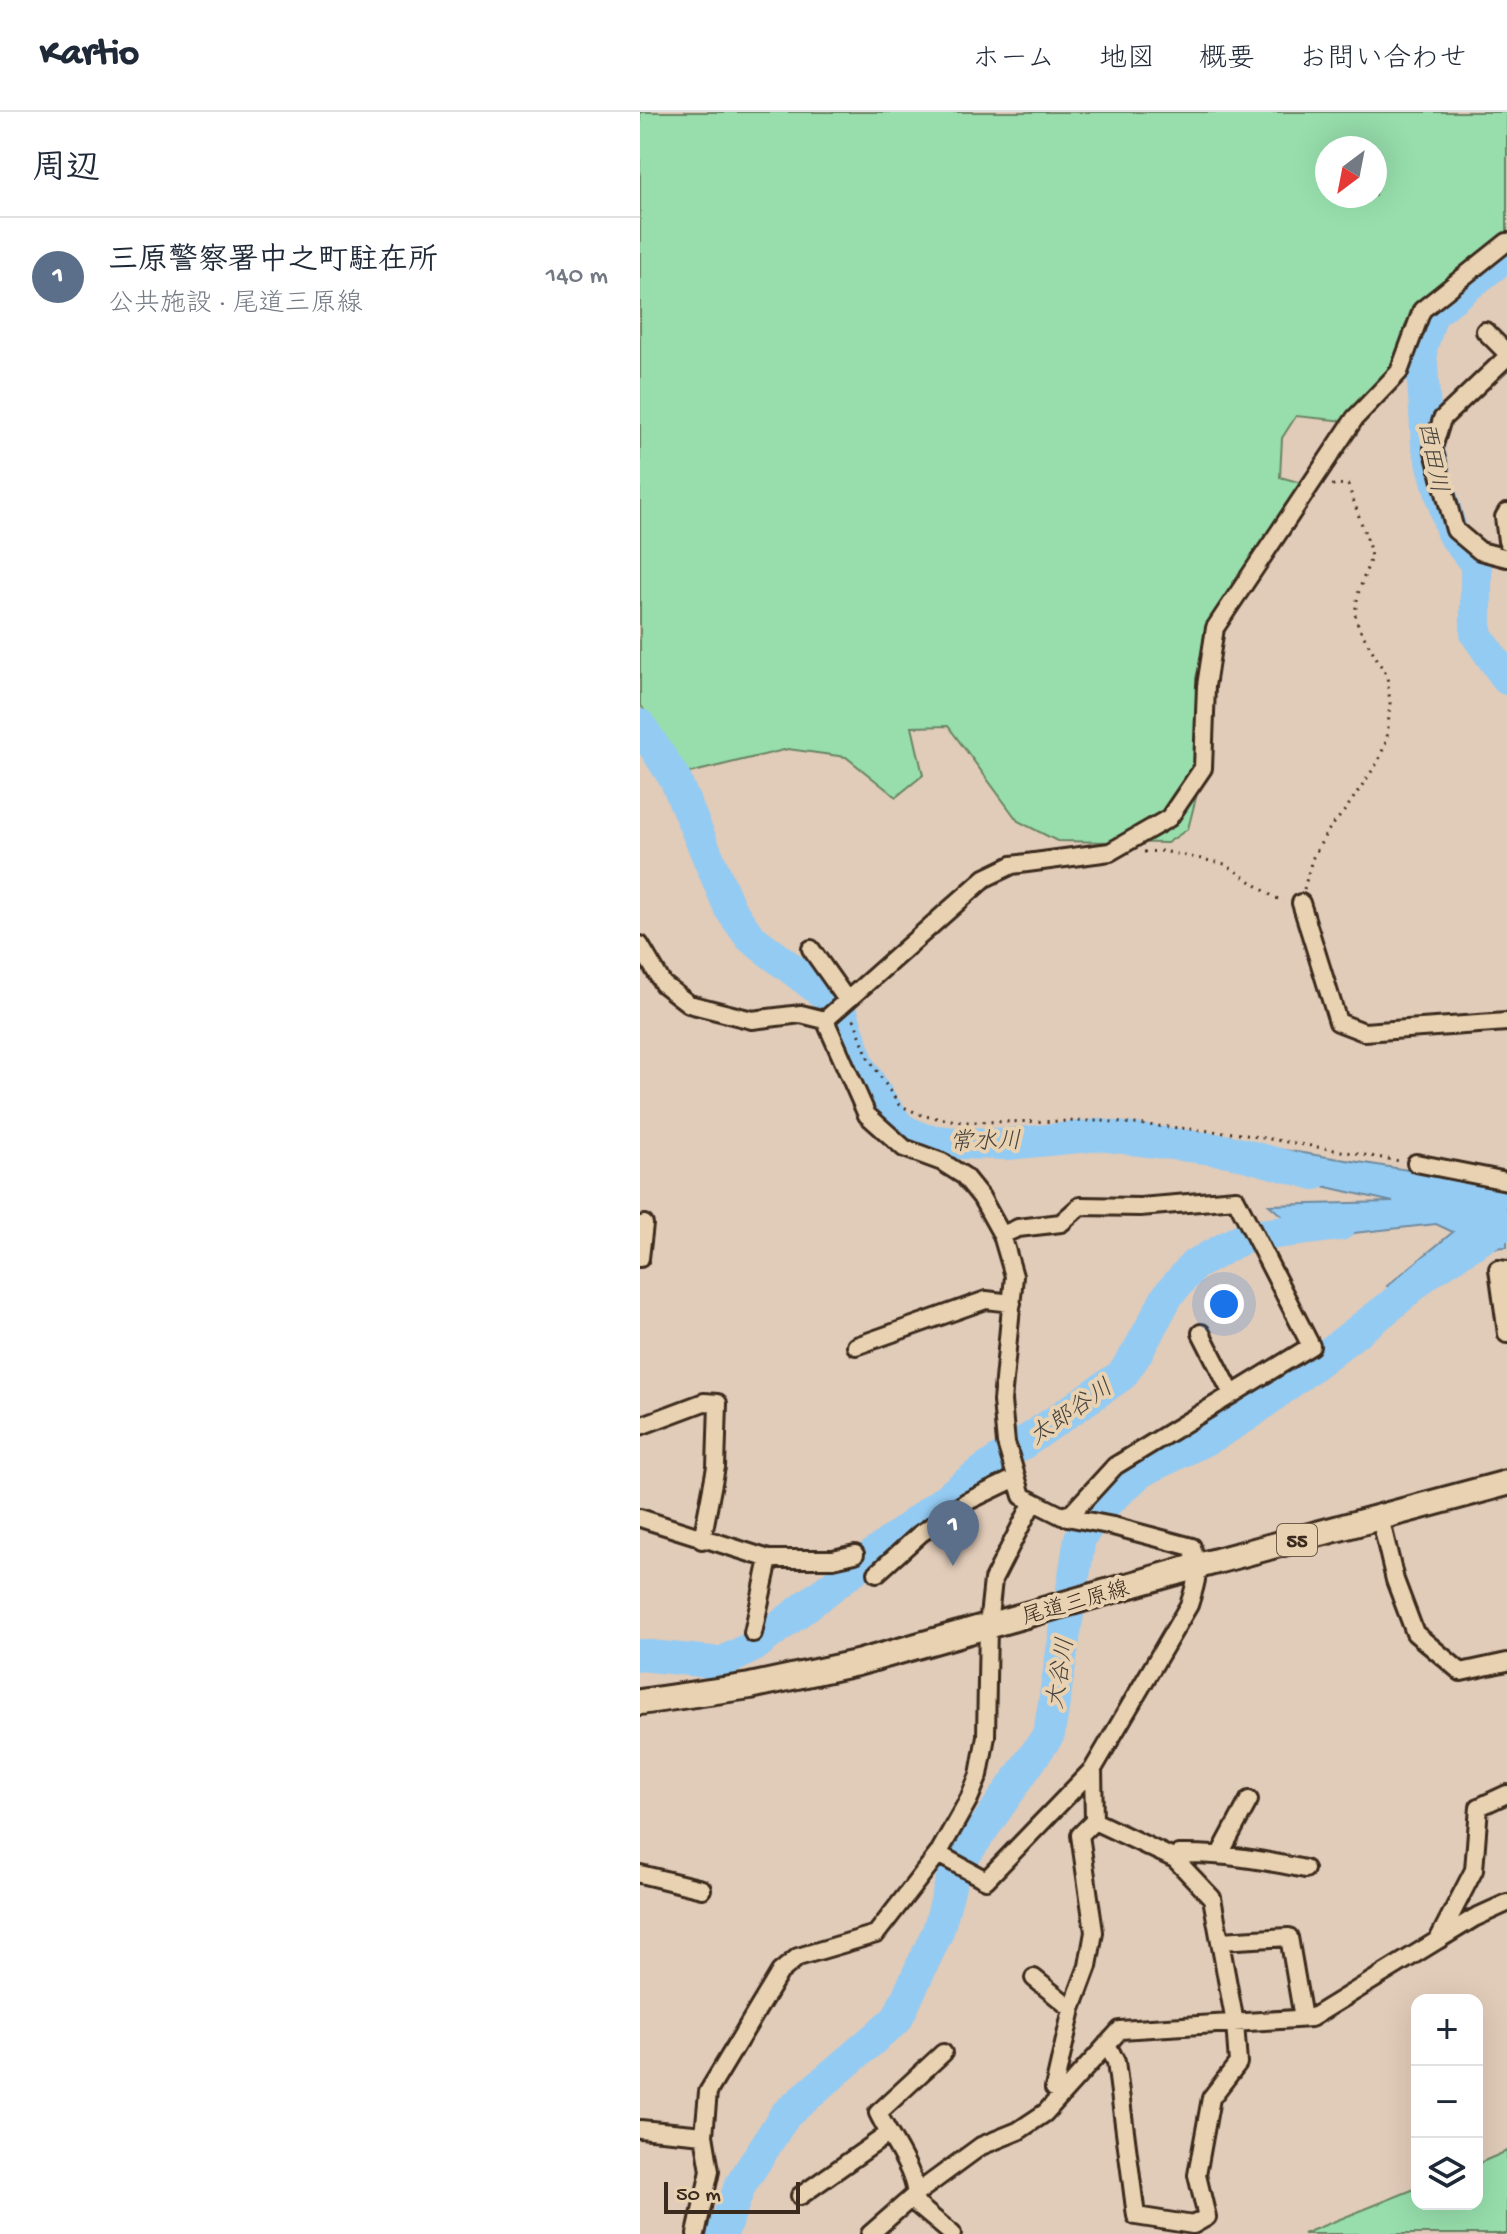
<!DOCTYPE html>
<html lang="ja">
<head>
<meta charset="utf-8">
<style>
  :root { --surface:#fff; --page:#f6f6f7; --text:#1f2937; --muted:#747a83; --line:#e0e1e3; --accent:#111827 }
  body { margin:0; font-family:"Gochi Hand","Klee One",sans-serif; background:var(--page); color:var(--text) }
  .controls { position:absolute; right:24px; bottom:24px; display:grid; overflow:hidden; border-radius:16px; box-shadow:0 8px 32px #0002 }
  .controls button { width:72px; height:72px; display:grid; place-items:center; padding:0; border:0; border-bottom:2px solid var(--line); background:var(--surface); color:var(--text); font:40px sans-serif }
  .compass { position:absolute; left:675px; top:24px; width:72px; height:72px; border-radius:50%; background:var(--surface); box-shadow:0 8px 32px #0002; rotate:212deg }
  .scale { position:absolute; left:24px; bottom:20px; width:136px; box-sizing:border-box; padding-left:8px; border:4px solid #3b2a1e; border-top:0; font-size:22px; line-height:28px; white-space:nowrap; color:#3b2a1e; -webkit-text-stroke:6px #e8d2b1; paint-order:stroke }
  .you { position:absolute; left:584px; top:1192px; width:28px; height:28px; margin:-20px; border:6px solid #fff; border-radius:50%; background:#1a73e8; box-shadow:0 0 0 12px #1a73e833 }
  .badge { display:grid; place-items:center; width:52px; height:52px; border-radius:50%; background:var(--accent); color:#fff; font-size:26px; font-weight:700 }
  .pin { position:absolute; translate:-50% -66px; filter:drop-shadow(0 2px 4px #0008) }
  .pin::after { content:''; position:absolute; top:42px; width:28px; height:24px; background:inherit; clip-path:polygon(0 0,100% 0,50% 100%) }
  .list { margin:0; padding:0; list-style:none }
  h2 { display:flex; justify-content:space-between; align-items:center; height:104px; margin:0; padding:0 32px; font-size:34px }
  h2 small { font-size:26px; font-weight:400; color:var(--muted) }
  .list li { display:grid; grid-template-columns:52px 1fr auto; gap:24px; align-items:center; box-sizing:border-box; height:120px; padding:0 32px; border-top:2px solid var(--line) }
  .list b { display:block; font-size:30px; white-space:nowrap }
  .list p { margin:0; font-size:26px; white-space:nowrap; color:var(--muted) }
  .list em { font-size:26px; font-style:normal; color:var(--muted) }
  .icon { flex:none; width:44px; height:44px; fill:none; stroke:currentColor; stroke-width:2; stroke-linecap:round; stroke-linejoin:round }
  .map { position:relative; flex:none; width:867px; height:2122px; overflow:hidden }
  header { display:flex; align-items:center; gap:48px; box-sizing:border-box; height:112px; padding:0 40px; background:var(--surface); border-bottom:2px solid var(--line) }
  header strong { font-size:38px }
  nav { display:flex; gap:44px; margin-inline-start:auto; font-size:28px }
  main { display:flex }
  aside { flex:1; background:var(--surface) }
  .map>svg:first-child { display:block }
  .green { fill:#97deac; stroke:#698465; stroke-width:2; fill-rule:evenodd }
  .water { fill:#94cbf3; stroke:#708b9e; stroke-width:2 }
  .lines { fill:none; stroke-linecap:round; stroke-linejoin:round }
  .river { stroke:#94cbf3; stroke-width:32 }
  .minor-casing { stroke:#3b2a1e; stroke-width:22 }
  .primary-casing { stroke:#3b2a1e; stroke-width:30 }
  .path { stroke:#3b2a1e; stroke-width:3; stroke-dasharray:2 6; stroke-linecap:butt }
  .minor { stroke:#e8d2b1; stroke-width:16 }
  .primary { stroke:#e8d2b1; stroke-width:24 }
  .labels { text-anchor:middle; stroke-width:8; stroke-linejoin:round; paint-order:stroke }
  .shield { fill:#e8d2b1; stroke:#6f5c4a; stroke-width:2 }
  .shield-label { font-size:20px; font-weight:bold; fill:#3b2a1e }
  .street-label { font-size:22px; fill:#3b2a1e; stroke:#e8d2b1 }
  .water-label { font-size:24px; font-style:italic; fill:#48423e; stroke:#e8d2b1 }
</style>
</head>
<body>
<header>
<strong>Kartio</strong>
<nav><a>ホーム</a><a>地図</a><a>概要</a><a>お問い合わせ</a></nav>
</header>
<main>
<aside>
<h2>周辺<small></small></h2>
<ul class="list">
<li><span class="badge" style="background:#5c6f8a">1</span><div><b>三原警察署中之町駐在所</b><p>公共施設 · 尾道三原線</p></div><em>140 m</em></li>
</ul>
</aside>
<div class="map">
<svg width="867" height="2122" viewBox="0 0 867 2122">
  <rect width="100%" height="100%" fill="#e1cbb9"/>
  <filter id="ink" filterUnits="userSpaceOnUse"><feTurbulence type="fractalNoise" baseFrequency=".0125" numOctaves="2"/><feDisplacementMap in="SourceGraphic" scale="16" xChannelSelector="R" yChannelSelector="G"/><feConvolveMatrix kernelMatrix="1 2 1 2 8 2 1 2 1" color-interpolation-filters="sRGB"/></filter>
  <g filter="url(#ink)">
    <path class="green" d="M0,0H867V123L780,194L753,252L705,309L656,304L642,326L640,365L662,371L570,509L556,566L561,666L548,717L527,731L417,729L378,709L308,614L272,615L283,663L256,685L206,645L148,637L45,662L0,592ZM687,36H735V84H687Z
      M867,2039V2122H663L777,2076V2092H837V2052Z"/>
    <path class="water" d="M638,1037L867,1074V1135C827,1134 795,1167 764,1189L747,1174L813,1120L796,1112L668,1126L629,1093L753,1090L630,1062Z"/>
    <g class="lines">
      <path class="river" d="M867,143L792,202L781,237L787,332L812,421L836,452V522L867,567
        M0,613L35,667L90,797L110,825L191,887L203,904L219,953L241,990L261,1017L285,1028L316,1031L367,1032L460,1023L590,1039L675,1062
        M0,1543L81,1551L114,1534L336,1364L482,1263L497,1241L528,1183L554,1153L605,1125L700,1113
        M82,2122L100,2074L145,2003L257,1907L298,1819L314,1759L409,1622L440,1426L459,1398L499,1361L575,1323L608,1303L749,1195L788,1161L862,1113H867"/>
      <g class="minor-casing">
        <path id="minor" d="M845,219L867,241
          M867,245L802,307L793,336L815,418L840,439L867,446
          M867,400L864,405L867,429
          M661,791L698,910L724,920L867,910
          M0,833L23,872L49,892L112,908L161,902L185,908L227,1003L264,1036L302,1050L324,1064L341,1085L362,1123L374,1164L362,1289L366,1331L382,1384L422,1404L432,1401L475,1354L671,1234L596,1087L500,1095L440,1094L421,1111L378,1116L362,1123
          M171,837L207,888
          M185,908L345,766L372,753L470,740L529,706L563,656L566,574L575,516L715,306L759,260L782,198L867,130
          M776,1051L867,1069
          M0,1146L4,1112
          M867,1158L858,1157L867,1222
          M561,1221L592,1282
          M216,1234L346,1188L372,1191
          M0,1314L64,1290L78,1291L76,1355L62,1428
          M422,1404L473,1414L552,1435C560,1460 557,1469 549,1493L453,1657L454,1709L535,1747L572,1786L595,1911L598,1951L571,1986L557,2063L567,2105L553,2113L496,2104L476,1950L467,1932
          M740,1405L755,1468L775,1521L821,1560L867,1550
          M0,1406L129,1447H193L215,1442
          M237,1461L280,1422L326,1390L376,1366
          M113,1521L129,1447
          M298,1742L346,1768L453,1657
          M580,1742L609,1688
          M535,1747L539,1742C582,1741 622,1748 665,1757
          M0,1762L62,1777
          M798,1828L834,1806L867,1791
          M580,1829L649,1825L663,1906
          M394,1866L432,1897
          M303,1941L238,2001C249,2025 281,2066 275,2091L312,2122
          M422,1982L414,1976L432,1897L448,1854L454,1820L440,1723L454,1709
          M0,2017L64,2023
          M160,2084L248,2022
          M56,2122L70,2059L64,2023L68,1980L140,1860L158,1845L236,1822L298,1742L329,1687L339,1663L346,1624L348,1514L353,1468L393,1390
          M230,2122L277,2081L341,2034L378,2019L405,2001L480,1918L671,1906L798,1828L834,1758L839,1695L867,1682"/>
      </g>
      <g class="primary-casing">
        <path id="primary" d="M0,1590L110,1574L217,1551L558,1454L867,1371"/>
      </g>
      <path class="path" d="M504,740L523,739L585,752L635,786L644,788
        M664,777L672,747L687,720L706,697L738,650L747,627L750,591L747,564L719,516L715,502L718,482L731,445L728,430L708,373L695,372L690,375
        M214,907L228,945L259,993L284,1004L324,1010L462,1009L594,1021L760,1049"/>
      <use href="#minor" class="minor"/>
      <use href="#primary" class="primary"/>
    </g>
  </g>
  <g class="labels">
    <rect class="shield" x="637" y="1412" width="40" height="32" rx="6"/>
    <g class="shield-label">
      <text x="657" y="1435">55</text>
    </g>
    <g class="street-label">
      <text transform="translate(435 1489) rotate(-16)" y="8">尾道三原線</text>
    </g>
    <g class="water-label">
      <text transform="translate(794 345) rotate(79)" y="8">西田川</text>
      <text transform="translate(345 1028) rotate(-1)" y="8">常水川</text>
      <text transform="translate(430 1299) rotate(-35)" y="8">太郎谷川</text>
      <text transform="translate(419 1561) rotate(-81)" y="8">大谷川</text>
    </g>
  </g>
</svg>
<div class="controls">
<button>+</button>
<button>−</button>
<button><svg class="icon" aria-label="layers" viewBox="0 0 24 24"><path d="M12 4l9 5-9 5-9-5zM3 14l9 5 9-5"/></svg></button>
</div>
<svg class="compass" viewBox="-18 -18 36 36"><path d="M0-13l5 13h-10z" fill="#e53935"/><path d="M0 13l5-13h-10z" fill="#747a83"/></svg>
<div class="scale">50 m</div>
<div class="you"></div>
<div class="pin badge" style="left:313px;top:1454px;background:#5c6f8a">1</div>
</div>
</main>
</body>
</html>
